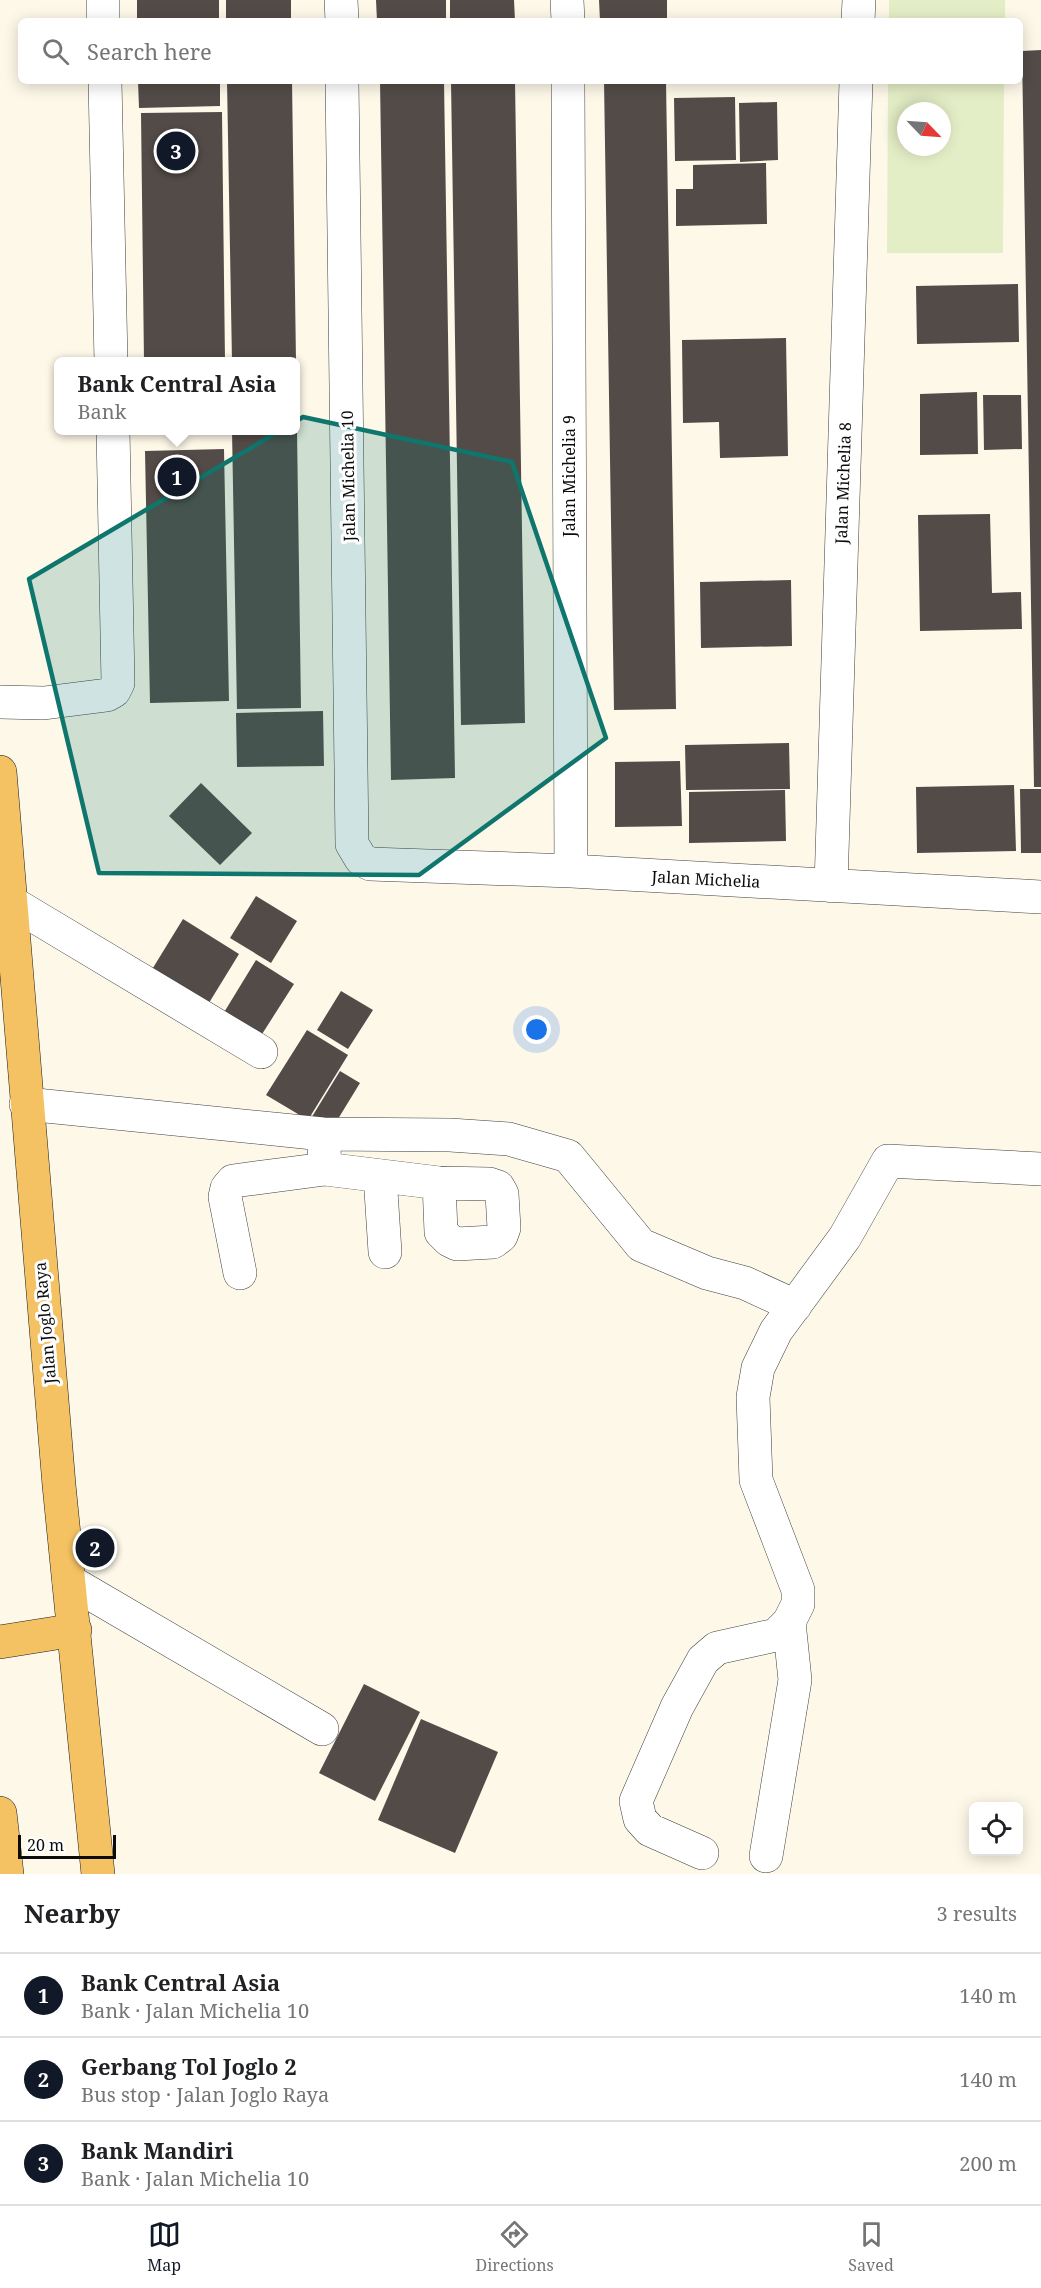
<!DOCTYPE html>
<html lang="en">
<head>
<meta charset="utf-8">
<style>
  :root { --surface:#fff; --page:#f6f6f6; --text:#202124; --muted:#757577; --line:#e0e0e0; --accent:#111827 }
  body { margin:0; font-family:"Noto Serif",serif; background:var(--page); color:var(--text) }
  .controls { position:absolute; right:18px; bottom:18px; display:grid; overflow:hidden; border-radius:9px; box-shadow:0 3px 15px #0003 }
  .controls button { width:54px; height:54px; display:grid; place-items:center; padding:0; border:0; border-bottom:2px solid var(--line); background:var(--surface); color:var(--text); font:30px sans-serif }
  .compass { position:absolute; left:897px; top:102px; width:54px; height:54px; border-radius:50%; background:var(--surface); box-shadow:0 3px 15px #0003; rotate:115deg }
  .scale { position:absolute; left:18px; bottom:15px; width:98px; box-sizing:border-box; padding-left:6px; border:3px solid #0b0b0b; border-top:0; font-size:16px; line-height:21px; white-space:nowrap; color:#0b0b0b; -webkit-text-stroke:4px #fff; paint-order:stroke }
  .you { position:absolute; left:537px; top:1030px; width:21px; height:21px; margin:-15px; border:4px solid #fff; border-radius:50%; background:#1a73e8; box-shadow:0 0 0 9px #1a73e833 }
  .badge { display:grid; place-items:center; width:39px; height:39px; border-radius:50%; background:var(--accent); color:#fff; font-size:20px; font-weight:700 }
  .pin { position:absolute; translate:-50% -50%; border:3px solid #fff; box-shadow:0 2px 6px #0006 }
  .popup { position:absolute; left:54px; top:357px; width:246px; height:78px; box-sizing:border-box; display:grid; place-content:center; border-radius:9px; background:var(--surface); filter:drop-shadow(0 2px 4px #0005); font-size:20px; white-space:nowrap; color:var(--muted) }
  .popup b { font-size:22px; color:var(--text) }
  .popup::after { content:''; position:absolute; left:50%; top:100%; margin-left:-12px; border:12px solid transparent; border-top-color:var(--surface) }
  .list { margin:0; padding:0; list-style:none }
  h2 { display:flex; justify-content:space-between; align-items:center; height:78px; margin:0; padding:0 24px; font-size:26px }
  h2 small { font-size:20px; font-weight:400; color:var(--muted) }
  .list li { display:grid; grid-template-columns:39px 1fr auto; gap:18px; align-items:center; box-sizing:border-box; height:84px; padding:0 24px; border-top:2px solid var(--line) }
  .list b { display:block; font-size:22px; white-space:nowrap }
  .list p { margin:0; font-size:20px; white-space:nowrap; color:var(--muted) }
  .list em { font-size:20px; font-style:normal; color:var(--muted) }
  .icon { flex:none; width:33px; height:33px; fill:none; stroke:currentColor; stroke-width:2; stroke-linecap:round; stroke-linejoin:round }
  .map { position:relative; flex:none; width:1041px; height:1874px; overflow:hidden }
  .search { position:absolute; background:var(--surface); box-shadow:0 3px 15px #0003; left:18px; right:18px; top:18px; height:66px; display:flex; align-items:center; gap:15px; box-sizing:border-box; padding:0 21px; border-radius:9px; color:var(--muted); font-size:22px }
  .sheet { height:330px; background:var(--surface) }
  nav { display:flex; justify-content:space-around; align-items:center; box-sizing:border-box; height:84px; border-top:2px solid var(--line); background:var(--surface); font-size:16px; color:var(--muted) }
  nav a { display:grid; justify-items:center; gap:3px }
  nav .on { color:var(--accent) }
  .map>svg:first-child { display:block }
  .pitch { fill:#e4eec6; fill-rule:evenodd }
  .building { fill:#534b47 }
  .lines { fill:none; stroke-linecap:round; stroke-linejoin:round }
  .minor-casing { stroke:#3e3e3e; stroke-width:34 }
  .major-casing { stroke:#1c1c1c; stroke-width:34 }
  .minor { stroke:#fff; stroke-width:33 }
  .major { stroke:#f4c263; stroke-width:33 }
  .marked { fill:#0f766e; fill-opacity:0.2; stroke:#0f766e; stroke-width:4.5; stroke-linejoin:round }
  .labels { text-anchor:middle; stroke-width:6; stroke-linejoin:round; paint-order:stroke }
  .street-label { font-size:16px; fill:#0b0b0b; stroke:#fff }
</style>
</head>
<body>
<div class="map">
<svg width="1041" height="1874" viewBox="0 0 1041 1874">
  <rect width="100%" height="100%" fill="#fef8e9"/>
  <path class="pitch" d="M889,0H1005V21H889Z
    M888,81H1004L1003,253H887ZM906,111H942V147H906Z"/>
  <path class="building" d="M137,0H219V21H137Z
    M226,0H291V21H226Z
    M376,0H446V21H377Z
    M450,0H514L515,21H450Z
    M599,0H667V21H600Z
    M1041,50V787H1034L1022,51Z
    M138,81H220V106L139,108Z
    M227,81H292L296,362H232Z
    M380,81H444L455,778L391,780Z
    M451,81H515L525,723L461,725Z
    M604,81H666L676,709L614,710Z
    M735,97L736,160L675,161L674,98Z
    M777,102L778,160L740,162L739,103Z
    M222,112L225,362H144L141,113Z
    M766,163L767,224L676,226V189H693V165Z
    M1018,284L1019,342L917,344L916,286Z
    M786,338L788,456L720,458L719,422L683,423L682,340Z
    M977,392L978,454L920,455V394Z
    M983,395H1021L1022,449L984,450Z
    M145,430H226V434L145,435Z
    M232,430H297L301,708L237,709Z
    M224,449L229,701L150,703L145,451Z
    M990,514L992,593L1021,592L1022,629L920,631L918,515Z
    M791,580L792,646L701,648L700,582Z
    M323,711L324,766L237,767L236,713Z
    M789,743L790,789L686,790L685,745Z
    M680,761L682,826L615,827V762Z
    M201,783L252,833L220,865L169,816Z
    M1014,785L1016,851L917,853L916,787Z
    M1020,789H1041V853H1021Z
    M785,790L786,841L689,843V792Z
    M256,896L297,921L271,963L230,938Z
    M183,919L239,954L204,1011L148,976Z
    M256,960L294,984L257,1042L220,1019Z
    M341,991L373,1010L348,1049L317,1030Z
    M307,1030L348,1055L308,1120L266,1095Z
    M340,1071L360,1083L330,1132L310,1120Z
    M364,1684L420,1712L375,1801L319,1773Z
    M421,1719L498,1752L455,1853L378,1820Z"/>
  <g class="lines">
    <g class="minor-casing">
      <path id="minor" d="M103,0V21
        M341,0L342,21
        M567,0L568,21
        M858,21L859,0
        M105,81L111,362
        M342,81L352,844L361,859L370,864L571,871L1041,897
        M568,81L571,871
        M0,702L44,703L107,695L114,691L118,683L113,430
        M831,886L856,81
        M9,901L261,1052
        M26,1104L323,1134L450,1135L509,1139L568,1156L641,1245L707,1273L745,1283L795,1306
        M325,1169L439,1183L489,1184L498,1187L502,1194L504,1228L501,1236L493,1242L457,1244L449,1240L441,1232L439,1183
        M380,1176L385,1252
        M240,1273L225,1197L227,1188L233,1181L325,1169L324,1148
        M69,1581L322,1729
        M702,1853L650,1830L640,1819L636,1801L677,1707L703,1660L717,1648L776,1635L789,1622L798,1604V1590L756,1480L753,1397L758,1368L776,1331L845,1237L888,1161L1041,1169
        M766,1856L795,1680L789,1622"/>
    </g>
    <g class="major-casing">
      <path id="major" d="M0,772L59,1485L98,1874
        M0,1642L75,1630
        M0,1813L7,1874"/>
    </g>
    <use href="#minor" class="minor"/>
    <use href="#major" class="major"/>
  </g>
  <path class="marked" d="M303,417L512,462L606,738L419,875L99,873L29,579Z"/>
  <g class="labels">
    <g class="street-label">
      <text transform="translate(348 476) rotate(-91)" y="6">Jalan Michelia 10</text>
      <text transform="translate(569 476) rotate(-90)" y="6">Jalan Michelia 9</text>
      <text transform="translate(843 483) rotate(-88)" y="6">Jalan Michelia 8</text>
      <text transform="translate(706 879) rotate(3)" y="6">Jalan Michelia</text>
      <text transform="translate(45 1323) rotate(-95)" y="6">Jalan Joglo Raya</text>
    </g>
  </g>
</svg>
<div class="controls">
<button><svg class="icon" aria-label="locate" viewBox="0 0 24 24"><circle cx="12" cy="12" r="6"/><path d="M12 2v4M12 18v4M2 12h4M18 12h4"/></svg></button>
</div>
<svg class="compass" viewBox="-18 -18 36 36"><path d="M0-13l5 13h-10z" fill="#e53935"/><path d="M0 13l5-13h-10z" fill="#757577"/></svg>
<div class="scale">20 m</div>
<div class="you"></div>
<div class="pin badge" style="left:177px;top:477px">1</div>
<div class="popup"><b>Bank Central Asia</b>Bank</div>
<div class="pin badge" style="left:95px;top:1548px">2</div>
<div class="pin badge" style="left:176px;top:151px">3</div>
<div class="search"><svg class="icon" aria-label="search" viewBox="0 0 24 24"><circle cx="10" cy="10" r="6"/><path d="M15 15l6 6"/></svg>Search here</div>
</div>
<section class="sheet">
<h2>Nearby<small>3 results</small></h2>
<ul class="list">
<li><span class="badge">1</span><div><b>Bank Central Asia</b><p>Bank · Jalan Michelia 10</p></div><em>140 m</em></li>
<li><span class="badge">2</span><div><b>Gerbang Tol Joglo 2</b><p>Bus stop · Jalan Joglo Raya</p></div><em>140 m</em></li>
<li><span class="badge">3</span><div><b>Bank Mandiri</b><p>Bank · Jalan Michelia 10</p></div><em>200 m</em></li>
</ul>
</section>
<nav>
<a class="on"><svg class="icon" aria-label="map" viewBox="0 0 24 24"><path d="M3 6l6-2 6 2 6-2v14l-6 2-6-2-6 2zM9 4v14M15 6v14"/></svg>Map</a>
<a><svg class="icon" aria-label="directions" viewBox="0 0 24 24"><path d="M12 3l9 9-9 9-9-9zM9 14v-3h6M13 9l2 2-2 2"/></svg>Directions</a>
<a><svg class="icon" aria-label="saved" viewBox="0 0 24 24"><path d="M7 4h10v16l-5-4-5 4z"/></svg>Saved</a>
</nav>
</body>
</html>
